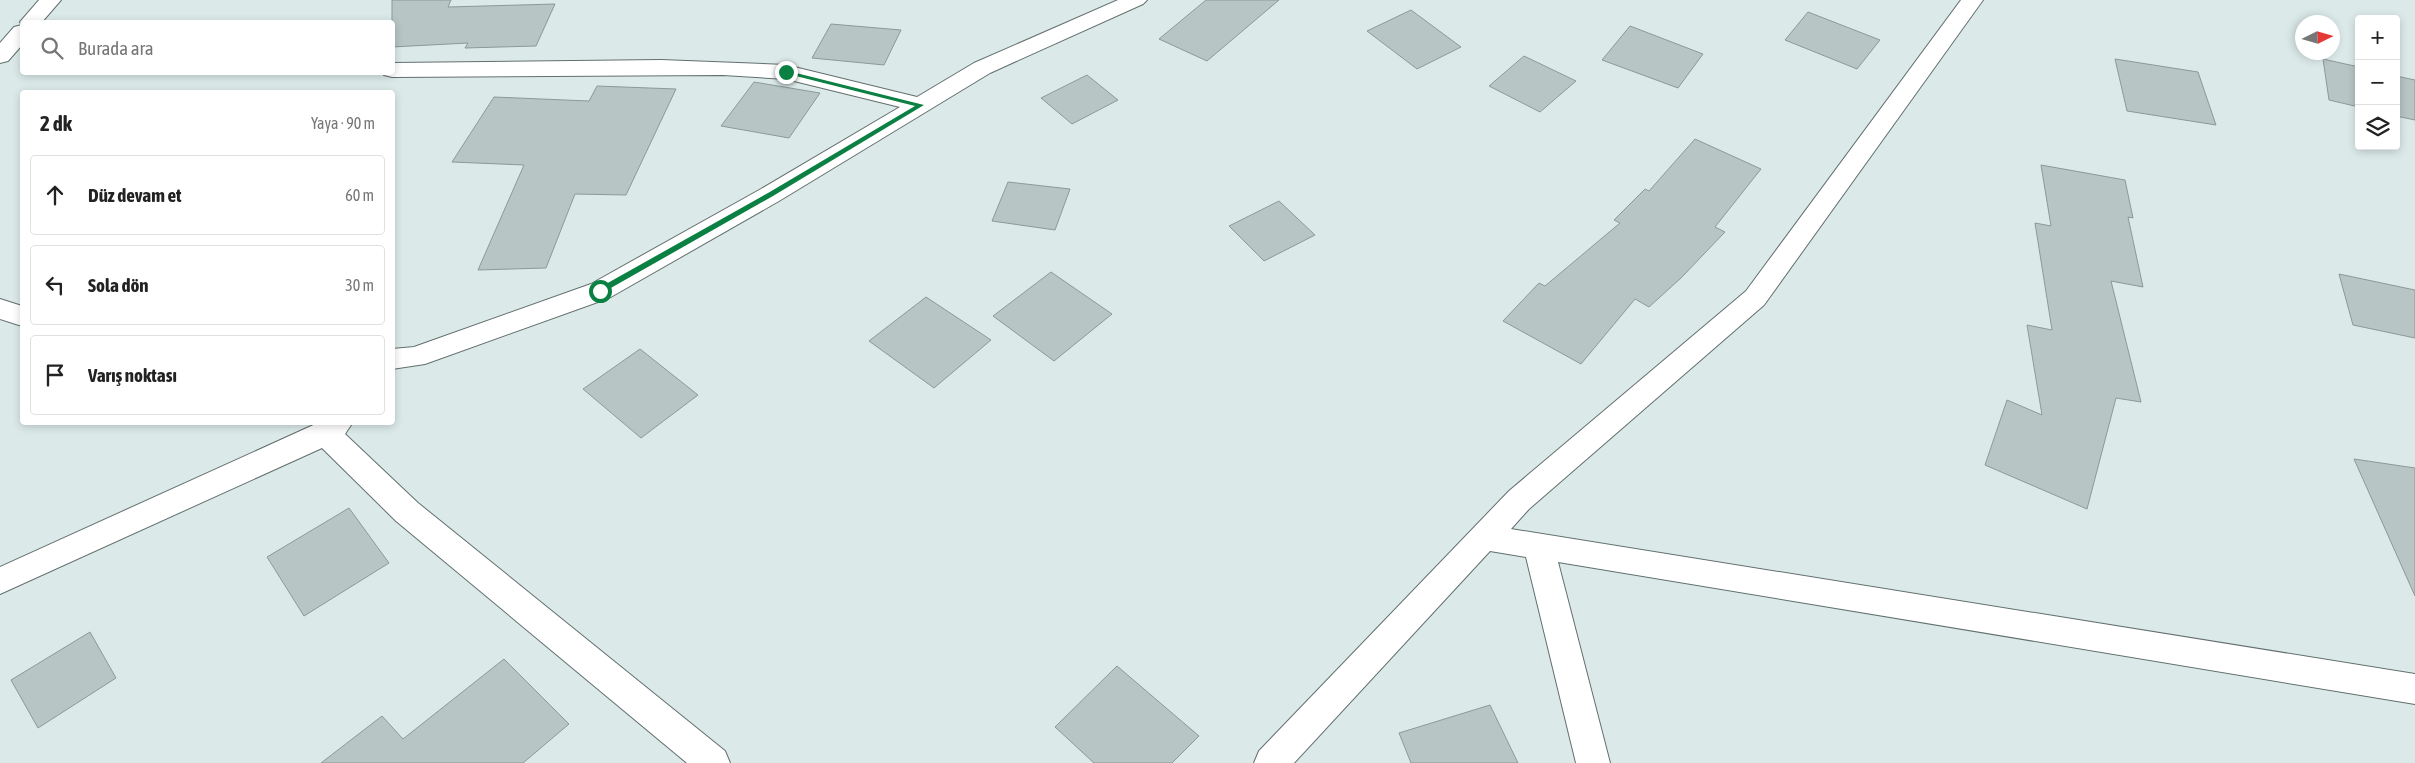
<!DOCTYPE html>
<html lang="tr">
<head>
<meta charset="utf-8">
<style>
  :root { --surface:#fff; --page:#f2f2f2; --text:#222; --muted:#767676; --line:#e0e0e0 }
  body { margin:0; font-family:"Asap Condensed",sans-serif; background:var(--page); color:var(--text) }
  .controls { position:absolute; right:15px; top:15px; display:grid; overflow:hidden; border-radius:5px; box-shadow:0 2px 8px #0003 }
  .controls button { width:45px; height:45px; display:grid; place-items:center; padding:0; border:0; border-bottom:1px solid var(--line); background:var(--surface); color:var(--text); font:25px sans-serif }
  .compass { position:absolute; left:2295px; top:15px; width:45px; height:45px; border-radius:50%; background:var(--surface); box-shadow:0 2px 8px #0003; rotate:85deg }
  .stop { position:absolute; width:15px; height:15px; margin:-11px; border:4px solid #0b8043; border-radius:50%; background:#fff }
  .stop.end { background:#0b8043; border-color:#fff; box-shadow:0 1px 5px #0008 }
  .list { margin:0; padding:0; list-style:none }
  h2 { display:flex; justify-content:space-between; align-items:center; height:65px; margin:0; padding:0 20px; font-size:21px }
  h2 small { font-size:16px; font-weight:400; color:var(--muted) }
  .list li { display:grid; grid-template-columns:32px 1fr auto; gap:15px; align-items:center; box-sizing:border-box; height:80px; margin:0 10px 10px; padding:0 10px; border:1px solid var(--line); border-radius:5px }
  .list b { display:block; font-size:19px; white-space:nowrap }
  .list em { font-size:16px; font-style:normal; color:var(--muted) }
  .icon { flex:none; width:28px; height:28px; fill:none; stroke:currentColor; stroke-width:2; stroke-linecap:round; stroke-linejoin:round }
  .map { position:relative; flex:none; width:2415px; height:763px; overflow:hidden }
  .search { position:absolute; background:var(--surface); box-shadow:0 2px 8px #0003; left:20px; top:20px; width:375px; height:55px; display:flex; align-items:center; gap:12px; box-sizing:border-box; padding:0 18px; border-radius:5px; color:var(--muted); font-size:19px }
  .panel { position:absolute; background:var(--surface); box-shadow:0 2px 8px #0003; left:20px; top:90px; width:375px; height:335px; border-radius:5px }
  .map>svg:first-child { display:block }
  .building { fill:#b7c5c5; stroke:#8c9999 }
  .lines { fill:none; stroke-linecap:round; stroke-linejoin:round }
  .street-casing { stroke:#626f6e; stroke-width:2 }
  .street { fill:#fff; fill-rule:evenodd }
  .route { fill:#0b8043 }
</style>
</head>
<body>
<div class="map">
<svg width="2415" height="763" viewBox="0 0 2415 763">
  <rect width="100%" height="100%" fill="#dbeae9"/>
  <path class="building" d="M392,0H451L448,7L555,4L536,46L465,48L468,43L392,47Z
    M1206,0H1279L1207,61L1159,39Z
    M1411,10L1461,47L1417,69L1367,31Z
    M1808,12L1880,40L1857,69L1785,40Z
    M831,24L901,30L884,65L812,58Z
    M1630,26L1703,54L1678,88L1602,60Z
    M1524,56L1576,81L1540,112L1489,86Z
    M2115,59L2198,72L2216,125L2127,111Z
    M2323,59L2359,67V107L2329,100Z
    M1087,75L1118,100L1072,124L1041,98Z
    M2396,76L2415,80V120L2396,116Z
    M754,82L820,93L789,138L721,126Z
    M597,86L676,89L626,195L575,194L546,268L478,270L524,165L452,162L494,97L589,101Z
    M1695,139L1761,169L1715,227L1725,232L1681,278L1649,307L1635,299L1581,364L1503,321L1539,283L1545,286L1620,223L1614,220L1645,189L1649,191Z
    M2041,165L2125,180L2133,218L2128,217L2143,287L2111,281L2141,402L2116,398L2087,509L1985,465L2007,400L2042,415L2027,325L2052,330L2035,223L2051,226Z
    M1008,182L1070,189L1055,230L992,221Z
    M1279,201L1315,235L1264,261L1229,226Z
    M1051,272L1112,314L1054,361L993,316Z
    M2339,274L2415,290V338L2353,325Z
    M926,297L991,340L934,388L869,341Z
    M640,349L698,395L641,438L583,389Z
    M2354,459L2415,468V596Z
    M349,508L389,563L304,616L267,557Z
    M90,632L116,678L38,728L11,680Z
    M504,659L569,724L523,763H321L382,716L403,739Z
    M1117,666L1199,736L1172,763H1094L1055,727Z
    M1490,705L1518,763H1411L1399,733Z"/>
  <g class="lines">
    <g class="street-casing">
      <path id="street" d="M39,0H61L42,22H22V25L20,22Z
        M1118,0H1147L1143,4L990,73L779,201L609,298L425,364L392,369V349L414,347L591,284L761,189L900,107L786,79L723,75L392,77L384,75L383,72H392V63L661,60L786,65L917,97L974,63Z
        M1961,0H1983L1764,305L1529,509L1511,529L2415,674V704L1558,562L1610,763H1576L1526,557L1490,551L1294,763H1254L1259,751L1509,491L1746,291Z
        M22,25V45L8,61L0,63V43L14,27Z
        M0,299L22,306V326L0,319Z
        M320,422H353L345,434L418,503L725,751L730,763H687L396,521L322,448L0,594V567Z"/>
    </g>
    <use href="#street" class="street"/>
  </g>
  <path class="route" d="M784,70L924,105L773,196L602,293H597V289L768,193L915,106L784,73Z"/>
</svg>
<div class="controls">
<button>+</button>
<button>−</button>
<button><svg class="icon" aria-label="layers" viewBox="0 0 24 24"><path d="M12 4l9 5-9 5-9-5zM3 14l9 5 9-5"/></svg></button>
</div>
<svg class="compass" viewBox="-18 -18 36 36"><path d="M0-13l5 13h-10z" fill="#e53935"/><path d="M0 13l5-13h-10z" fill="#767676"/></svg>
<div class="stop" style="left:600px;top:291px"></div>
<div class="stop end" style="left:786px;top:72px"></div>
<div class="search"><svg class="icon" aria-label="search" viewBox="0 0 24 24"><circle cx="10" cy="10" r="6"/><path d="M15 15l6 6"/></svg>Burada ara</div>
<section class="panel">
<h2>2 dk<small>Yaya · 90 m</small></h2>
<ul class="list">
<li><svg class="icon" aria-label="ahead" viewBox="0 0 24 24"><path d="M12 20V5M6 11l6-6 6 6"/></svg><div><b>Düz devam et</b></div><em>60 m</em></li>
<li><svg class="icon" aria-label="left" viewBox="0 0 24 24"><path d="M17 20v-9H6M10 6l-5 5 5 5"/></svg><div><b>Sola dön</b></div><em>30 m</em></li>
<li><svg class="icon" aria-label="arrive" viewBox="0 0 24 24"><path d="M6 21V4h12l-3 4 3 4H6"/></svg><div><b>Varış noktası</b></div></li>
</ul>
</section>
</div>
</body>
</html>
